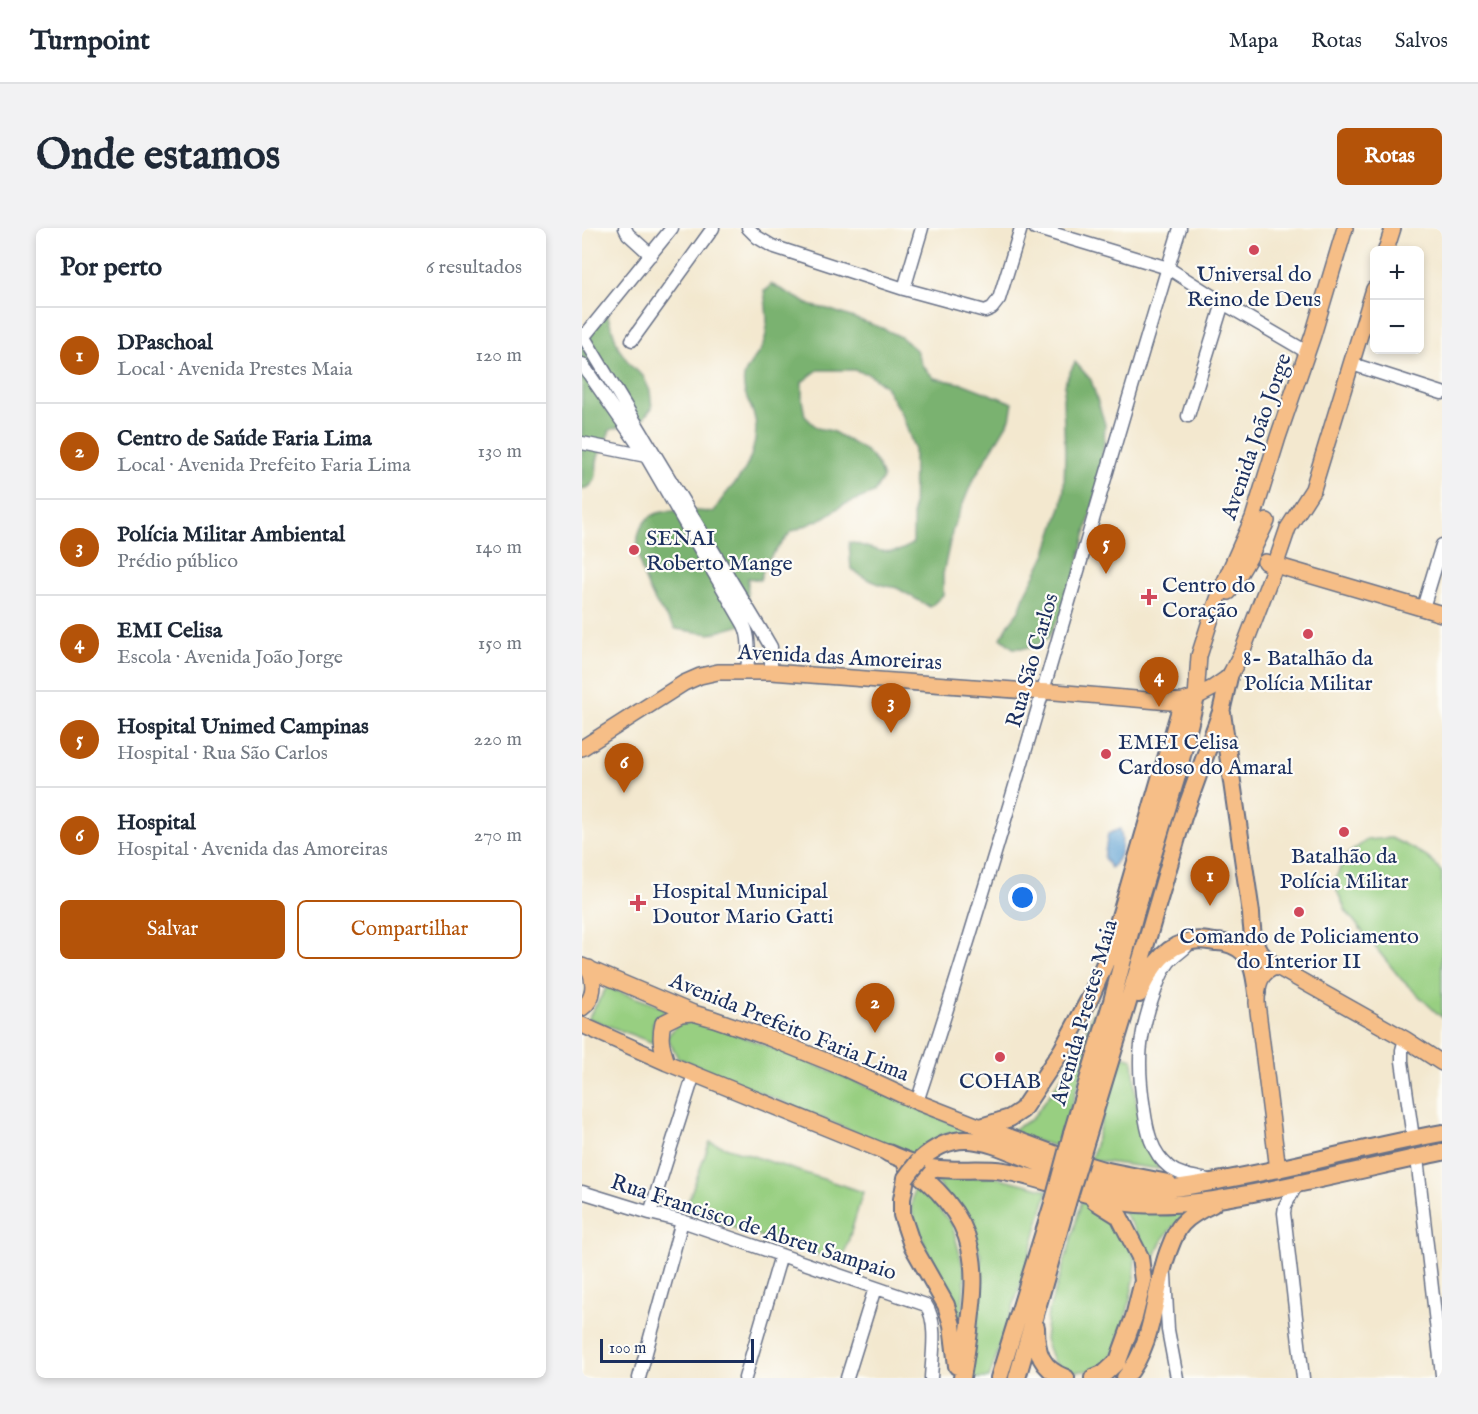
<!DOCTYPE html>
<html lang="pt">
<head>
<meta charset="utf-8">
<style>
  :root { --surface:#fff; --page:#f2f2f3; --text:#1f2937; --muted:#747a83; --line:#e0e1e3; --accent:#b45309 }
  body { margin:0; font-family:"IM FELL English",serif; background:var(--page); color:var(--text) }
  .controls { position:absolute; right:18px; top:18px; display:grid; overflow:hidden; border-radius:9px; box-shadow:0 3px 9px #0003 }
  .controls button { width:54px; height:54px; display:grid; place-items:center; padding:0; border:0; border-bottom:2px solid var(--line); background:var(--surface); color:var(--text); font:30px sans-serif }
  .scale { position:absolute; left:18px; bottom:15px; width:154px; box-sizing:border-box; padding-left:6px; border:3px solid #1b2f5e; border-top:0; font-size:16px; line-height:21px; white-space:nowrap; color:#1b2f5e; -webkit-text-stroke:4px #fdfcf7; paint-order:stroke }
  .you { position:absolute; left:441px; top:670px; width:21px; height:21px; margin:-15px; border:4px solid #fff; border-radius:50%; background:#1a73e8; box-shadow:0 0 0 9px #1a73e833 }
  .badge { display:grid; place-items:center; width:39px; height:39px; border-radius:50%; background:var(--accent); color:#fff; font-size:20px; font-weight:700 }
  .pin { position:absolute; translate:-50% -50px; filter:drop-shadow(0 2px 3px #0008) }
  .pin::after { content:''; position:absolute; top:32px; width:21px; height:18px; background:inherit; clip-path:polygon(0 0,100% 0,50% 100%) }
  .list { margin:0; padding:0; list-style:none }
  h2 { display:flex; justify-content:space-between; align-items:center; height:78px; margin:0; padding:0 24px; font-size:26px }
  h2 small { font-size:20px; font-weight:400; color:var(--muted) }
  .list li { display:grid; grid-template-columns:39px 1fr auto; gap:18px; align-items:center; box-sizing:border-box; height:96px; padding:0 24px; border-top:2px solid var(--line) }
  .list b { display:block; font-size:22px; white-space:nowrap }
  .list p { margin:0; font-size:20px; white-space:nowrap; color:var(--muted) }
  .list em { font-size:20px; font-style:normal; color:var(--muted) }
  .actions { display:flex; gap:12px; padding:18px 24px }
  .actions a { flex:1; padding:14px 0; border:2px solid var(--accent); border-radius:9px; text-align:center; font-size:21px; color:var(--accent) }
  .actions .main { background:var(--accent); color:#fff }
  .map { position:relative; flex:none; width:860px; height:1150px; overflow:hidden; border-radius:9px }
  header { display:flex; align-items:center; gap:36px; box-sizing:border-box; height:84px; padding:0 30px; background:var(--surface); border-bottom:2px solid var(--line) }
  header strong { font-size:28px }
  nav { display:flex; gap:33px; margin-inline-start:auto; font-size:21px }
  .intro { display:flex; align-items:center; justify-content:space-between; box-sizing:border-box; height:144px; padding:0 36px }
  h1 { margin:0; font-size:42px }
  .button { padding:15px 27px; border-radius:9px; background:var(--accent); color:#fff; font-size:21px; font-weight:700 }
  main { display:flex; gap:36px; padding:0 36px }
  aside { flex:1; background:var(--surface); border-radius:9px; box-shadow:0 3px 9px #0003 }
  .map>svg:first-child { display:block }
  .green { fill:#98cf81; stroke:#5a7f70; stroke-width:1.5 }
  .forest { fill:#7ab26f; stroke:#4a7066; stroke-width:1.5 }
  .water { fill:#60a2d3; stroke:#3e6898; stroke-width:1.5 }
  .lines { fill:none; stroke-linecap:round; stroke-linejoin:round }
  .minor-casing { stroke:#677086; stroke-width:15 }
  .major-casing { stroke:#677086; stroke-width:18 }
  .highway-casing { stroke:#677086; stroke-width:20 }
  .minor { stroke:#fff; stroke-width:12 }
  .major { stroke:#f6be87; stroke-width:15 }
  .highway { stroke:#f6be87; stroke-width:16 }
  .highway-bridge-casing { stroke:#677086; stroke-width:20; stroke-linecap:butt }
  .highway-bridge { stroke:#f6be87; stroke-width:16 }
  .poi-dot { fill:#d1495b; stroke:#fdfcf7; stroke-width:2 }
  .labels { text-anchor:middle; stroke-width:4.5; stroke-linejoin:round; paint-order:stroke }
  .poi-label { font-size:22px; fill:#1b2f5e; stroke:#fdfcf7 }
  .street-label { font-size:22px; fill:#1b2f5e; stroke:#fdfcf7 }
</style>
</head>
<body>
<header>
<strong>Turnpoint</strong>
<nav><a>Mapa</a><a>Rotas</a><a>Salvos</a></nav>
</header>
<div class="intro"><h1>Onde estamos</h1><a class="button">Rotas</a></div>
<main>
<aside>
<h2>Por perto<small>6 resultados</small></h2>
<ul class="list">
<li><span class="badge">1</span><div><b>DPaschoal</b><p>Local · Avenida Prestes Maia</p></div><em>120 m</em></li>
<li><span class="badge">2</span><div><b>Centro de Saúde Faria Lima</b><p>Local · Avenida Prefeito Faria Lima</p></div><em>130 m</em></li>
<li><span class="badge">3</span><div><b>Polícia Militar Ambiental</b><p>Prédio público</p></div><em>140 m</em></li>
<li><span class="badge">4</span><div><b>EMI Celisa</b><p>Escola · Avenida João Jorge</p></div><em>150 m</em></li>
<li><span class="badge">5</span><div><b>Hospital Unimed Campinas</b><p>Hospital · Rua São Carlos</p></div><em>220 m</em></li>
<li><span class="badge">6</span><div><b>Hospital</b><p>Hospital · Avenida das Amoreiras</p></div><em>270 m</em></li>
</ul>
<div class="actions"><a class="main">Salvar</a><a>Compartilhar</a></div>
</aside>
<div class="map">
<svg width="860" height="1150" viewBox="0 0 860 1150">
  <rect width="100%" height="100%" fill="#fdfcf7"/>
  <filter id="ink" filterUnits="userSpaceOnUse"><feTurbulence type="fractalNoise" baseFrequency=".0167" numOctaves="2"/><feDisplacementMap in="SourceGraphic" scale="12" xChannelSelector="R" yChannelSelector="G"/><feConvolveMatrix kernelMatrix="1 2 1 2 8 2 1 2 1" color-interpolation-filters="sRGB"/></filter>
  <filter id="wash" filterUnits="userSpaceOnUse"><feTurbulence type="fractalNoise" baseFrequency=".008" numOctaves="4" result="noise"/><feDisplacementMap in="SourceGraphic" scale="24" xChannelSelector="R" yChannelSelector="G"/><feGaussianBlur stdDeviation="1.35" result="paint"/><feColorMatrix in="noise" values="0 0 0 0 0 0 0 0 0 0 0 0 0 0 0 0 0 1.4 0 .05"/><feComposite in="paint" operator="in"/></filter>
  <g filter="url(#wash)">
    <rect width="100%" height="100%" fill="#f3e8cf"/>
    <path class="green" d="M809,610C828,619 848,627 860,645V789L858,788L819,751L764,683L752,656L762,629L785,612Z
      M25,759L85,781L71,794V815L6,790Z
      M511,785L517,787L477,919L424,905L450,891L492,833Z
      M114,792C208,824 298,864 389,904L360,907L330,928L96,830L85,809L95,797Z
      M537,827L551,831L554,871L561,912L577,941L509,932Z
      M128,914L281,964L260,1034L102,984Z
      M350,948L414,949L466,962L441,1050L407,1150H388L396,1085L399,1028L386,997Z
      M333,954L370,996L383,1046L379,1098L361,1064L329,981Z
      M500,972L534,992L553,1031L552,1052L546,1081L533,1123L525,1135L513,1142L490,1144L472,1135L463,1112L466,1084L486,1023Z
      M538,979L589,984H606C585,1004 574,1014 570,1044L557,1008Z"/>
    <path class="forest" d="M189,56L230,78L246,81L300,100L319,109L334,122L340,137L352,150L382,156L431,175L428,191L390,254L371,300L361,346V367L348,379L315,360L300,357L285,351L269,341L267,314C282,317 298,326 314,323C320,323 326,318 331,315L332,220L321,189L303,158L287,146L272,142H236L220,154V172L223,188L235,200L250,203L283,222L295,235L301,250L292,265L261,277L243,289L209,304L184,334L178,352L166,350L165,382L160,397L128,406L94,401C87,392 80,384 74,375C61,352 39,298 76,285C90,281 117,283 132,284C139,269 151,259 160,246C169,233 174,214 174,198C173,178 159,169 162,149C164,138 176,128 181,117C188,100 184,79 182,62H185Z
      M24,83L37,121L49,138L61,148L68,163L70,180L60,192L28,202C25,211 20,220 16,229C12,242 20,255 0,262V105Z
      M493,134L509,152L523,196L522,213L520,231L519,248L483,384L473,396L466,411L448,420H431L419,410L427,396L437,383L442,369L464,325L480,276L482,259L483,225L481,171L484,152Z"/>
    <path class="water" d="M538,601C542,616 540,629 529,640L522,630L526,606Z"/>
  </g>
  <g filter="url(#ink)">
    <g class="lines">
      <g class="minor-casing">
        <path id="minor" d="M43,0L46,6L69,27
          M166,0L175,9L190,18L322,61L403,83L410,80L417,71L439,0
          M453,0L586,40L641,75L725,124
          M322,61L340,0
          M0,106L182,407L189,419V444
          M0,111L90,0
          M50,112L131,0
          M0,136L64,228L162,397C169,411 166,429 165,444
          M770,136L860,165
          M606,188L641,75
          M0,215L64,228
          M841,380L860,317
          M604,719C599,724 592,728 587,734C580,743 576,754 573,763C556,807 555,836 562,881C565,903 569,924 587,939C598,948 613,949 626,952
          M823,811L820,822V833L831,910
          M335,874C430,585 508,291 598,0
          M835,930L860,1147
          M715,956L703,978L702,985L721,1150
          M0,964L68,985L100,993L344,1077C356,1094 350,1129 349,1150
          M68,985L112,846
          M583,1047L586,1102L595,1150
          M57,1150L100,993
          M163,1150L199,1027
          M265,1150L293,1060"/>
      </g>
      <g class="major-casing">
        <path id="major" d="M804,22L811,0
          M683,334L860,386
          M647,364L667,330L685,293
          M614,469L617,428L629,390L640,360L671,290L696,209L731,107L763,0
          M0,520L102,455L118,448L136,444H189L445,463L473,464L588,474L601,473L614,469L631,460L647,449L660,424L693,338L706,300L731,261L792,61
          M0,738L111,785L132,791L187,810L264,841L335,874L399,899
          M0,780C13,771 13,754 7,740
          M0,797L85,835L306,925
          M85,835C80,819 77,812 81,795L99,786L111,785
          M696,942L675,775C675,759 677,743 695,739L823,811L860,835"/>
      </g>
      <g class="highway-casing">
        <path id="highway" d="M640,485L669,685C670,711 671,724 695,739
          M557,766C567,741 583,717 610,713C618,711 626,713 634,714C644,714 656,718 663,726C672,737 673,752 675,765
          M399,899L428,890L440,882L480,822L509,768L526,728L540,682L598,482L597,477L594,474
          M399,899L488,932L521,942L586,955
          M490,905L530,773L553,686L595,548L614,469
          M505,909L568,702L601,589L639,484L647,449
          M306,925C323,932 340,940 358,941C379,943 401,940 422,943C467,951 509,972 555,976C598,979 640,971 681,963C741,951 800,937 860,924
          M337,933C351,920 367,911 386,912C407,913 427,923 447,931C479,944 512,957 547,961C581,964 613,957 646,951C718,938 788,918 860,905
          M324,937C353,956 381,986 388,1020C394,1045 391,1070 388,1094C386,1113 383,1131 380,1150
          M324,950L320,971V987L330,1017L364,1077L370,1097L375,1138
          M454,1099C454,1124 459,1141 484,1150
          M417,1150L472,972
          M435,1150L485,975
          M511,1150L523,1145L536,1133L552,1089L561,1053L558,1029L537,988L513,973
          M543,1150C573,1116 571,1065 586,1024C590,1014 593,1004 600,996C608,987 620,981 631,976"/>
      </g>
      <use href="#minor" class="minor"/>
      <use href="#major" class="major"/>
      <use href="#highway" class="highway"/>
      <g class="highway-bridge-casing">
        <path id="highway-bridge" d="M324,950L329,943L337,933
          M472,972L490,905
          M485,975L505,909"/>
      </g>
      <use href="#highway-bridge" class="highway-bridge"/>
    </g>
  </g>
  <g class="poi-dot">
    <circle cx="672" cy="22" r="6"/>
    <circle cx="52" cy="322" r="6"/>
    <path d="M564 360h6v6h6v6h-6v6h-6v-6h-6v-6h6z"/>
    <circle cx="726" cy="406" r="6"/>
    <circle cx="524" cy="526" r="6"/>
    <circle cx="762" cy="604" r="6"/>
    <path d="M53 666h6v6h6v6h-6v6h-6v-6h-6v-6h6z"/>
    <circle cx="717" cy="684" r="6"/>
    <circle cx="418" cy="829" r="6"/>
  </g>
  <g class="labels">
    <g class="poi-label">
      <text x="672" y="53">Universal do<tspan x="672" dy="25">Reino de Deus</tspan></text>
      <text x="64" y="317" text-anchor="start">SENAI<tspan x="64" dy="25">Roberto Mange</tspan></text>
      <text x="580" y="364" text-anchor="start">Centro do<tspan x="580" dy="25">Coração</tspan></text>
      <text x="726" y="437">8- Batalhão da<tspan x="726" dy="25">Polícia Militar</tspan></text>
      <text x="536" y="521" text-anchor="start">EMEI Celisa<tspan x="536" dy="25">Cardoso do Amaral</tspan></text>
      <text x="762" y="635">Batalhão da<tspan x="762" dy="25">Polícia Militar</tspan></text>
      <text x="70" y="670" text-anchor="start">Hospital Municipal<tspan x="70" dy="25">Doutor Mario Gatti</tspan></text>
      <text x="717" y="715">Comando de Policiamento<tspan x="717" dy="25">do Interior II</tspan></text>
      <text x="418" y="860">COHAB</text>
    </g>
    <g class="street-label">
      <text transform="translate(673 208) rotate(-71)" y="8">Avenida João Jorge</text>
      <text transform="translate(258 428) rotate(3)" y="8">Avenida das Amoreiras</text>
      <text transform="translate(449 432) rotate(-74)" y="8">Rua São Carlos</text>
      <text transform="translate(501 784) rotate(-74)" y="8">Avenida Prestes Maia</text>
      <text transform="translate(208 798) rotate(22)" y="8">Avenida Prefeito Faria Lima</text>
      <text transform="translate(172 998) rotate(18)" y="8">Rua Francisco de Abreu Sampaio</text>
    </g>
  </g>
</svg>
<div class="controls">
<button>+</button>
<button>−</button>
</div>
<div class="scale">100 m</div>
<div class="you"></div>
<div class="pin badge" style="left:628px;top:678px">1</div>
<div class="pin badge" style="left:293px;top:805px">2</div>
<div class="pin badge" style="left:309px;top:505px">3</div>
<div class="pin badge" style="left:577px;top:479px">4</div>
<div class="pin badge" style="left:524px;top:346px">5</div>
<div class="pin badge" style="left:42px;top:565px">6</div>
</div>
</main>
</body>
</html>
